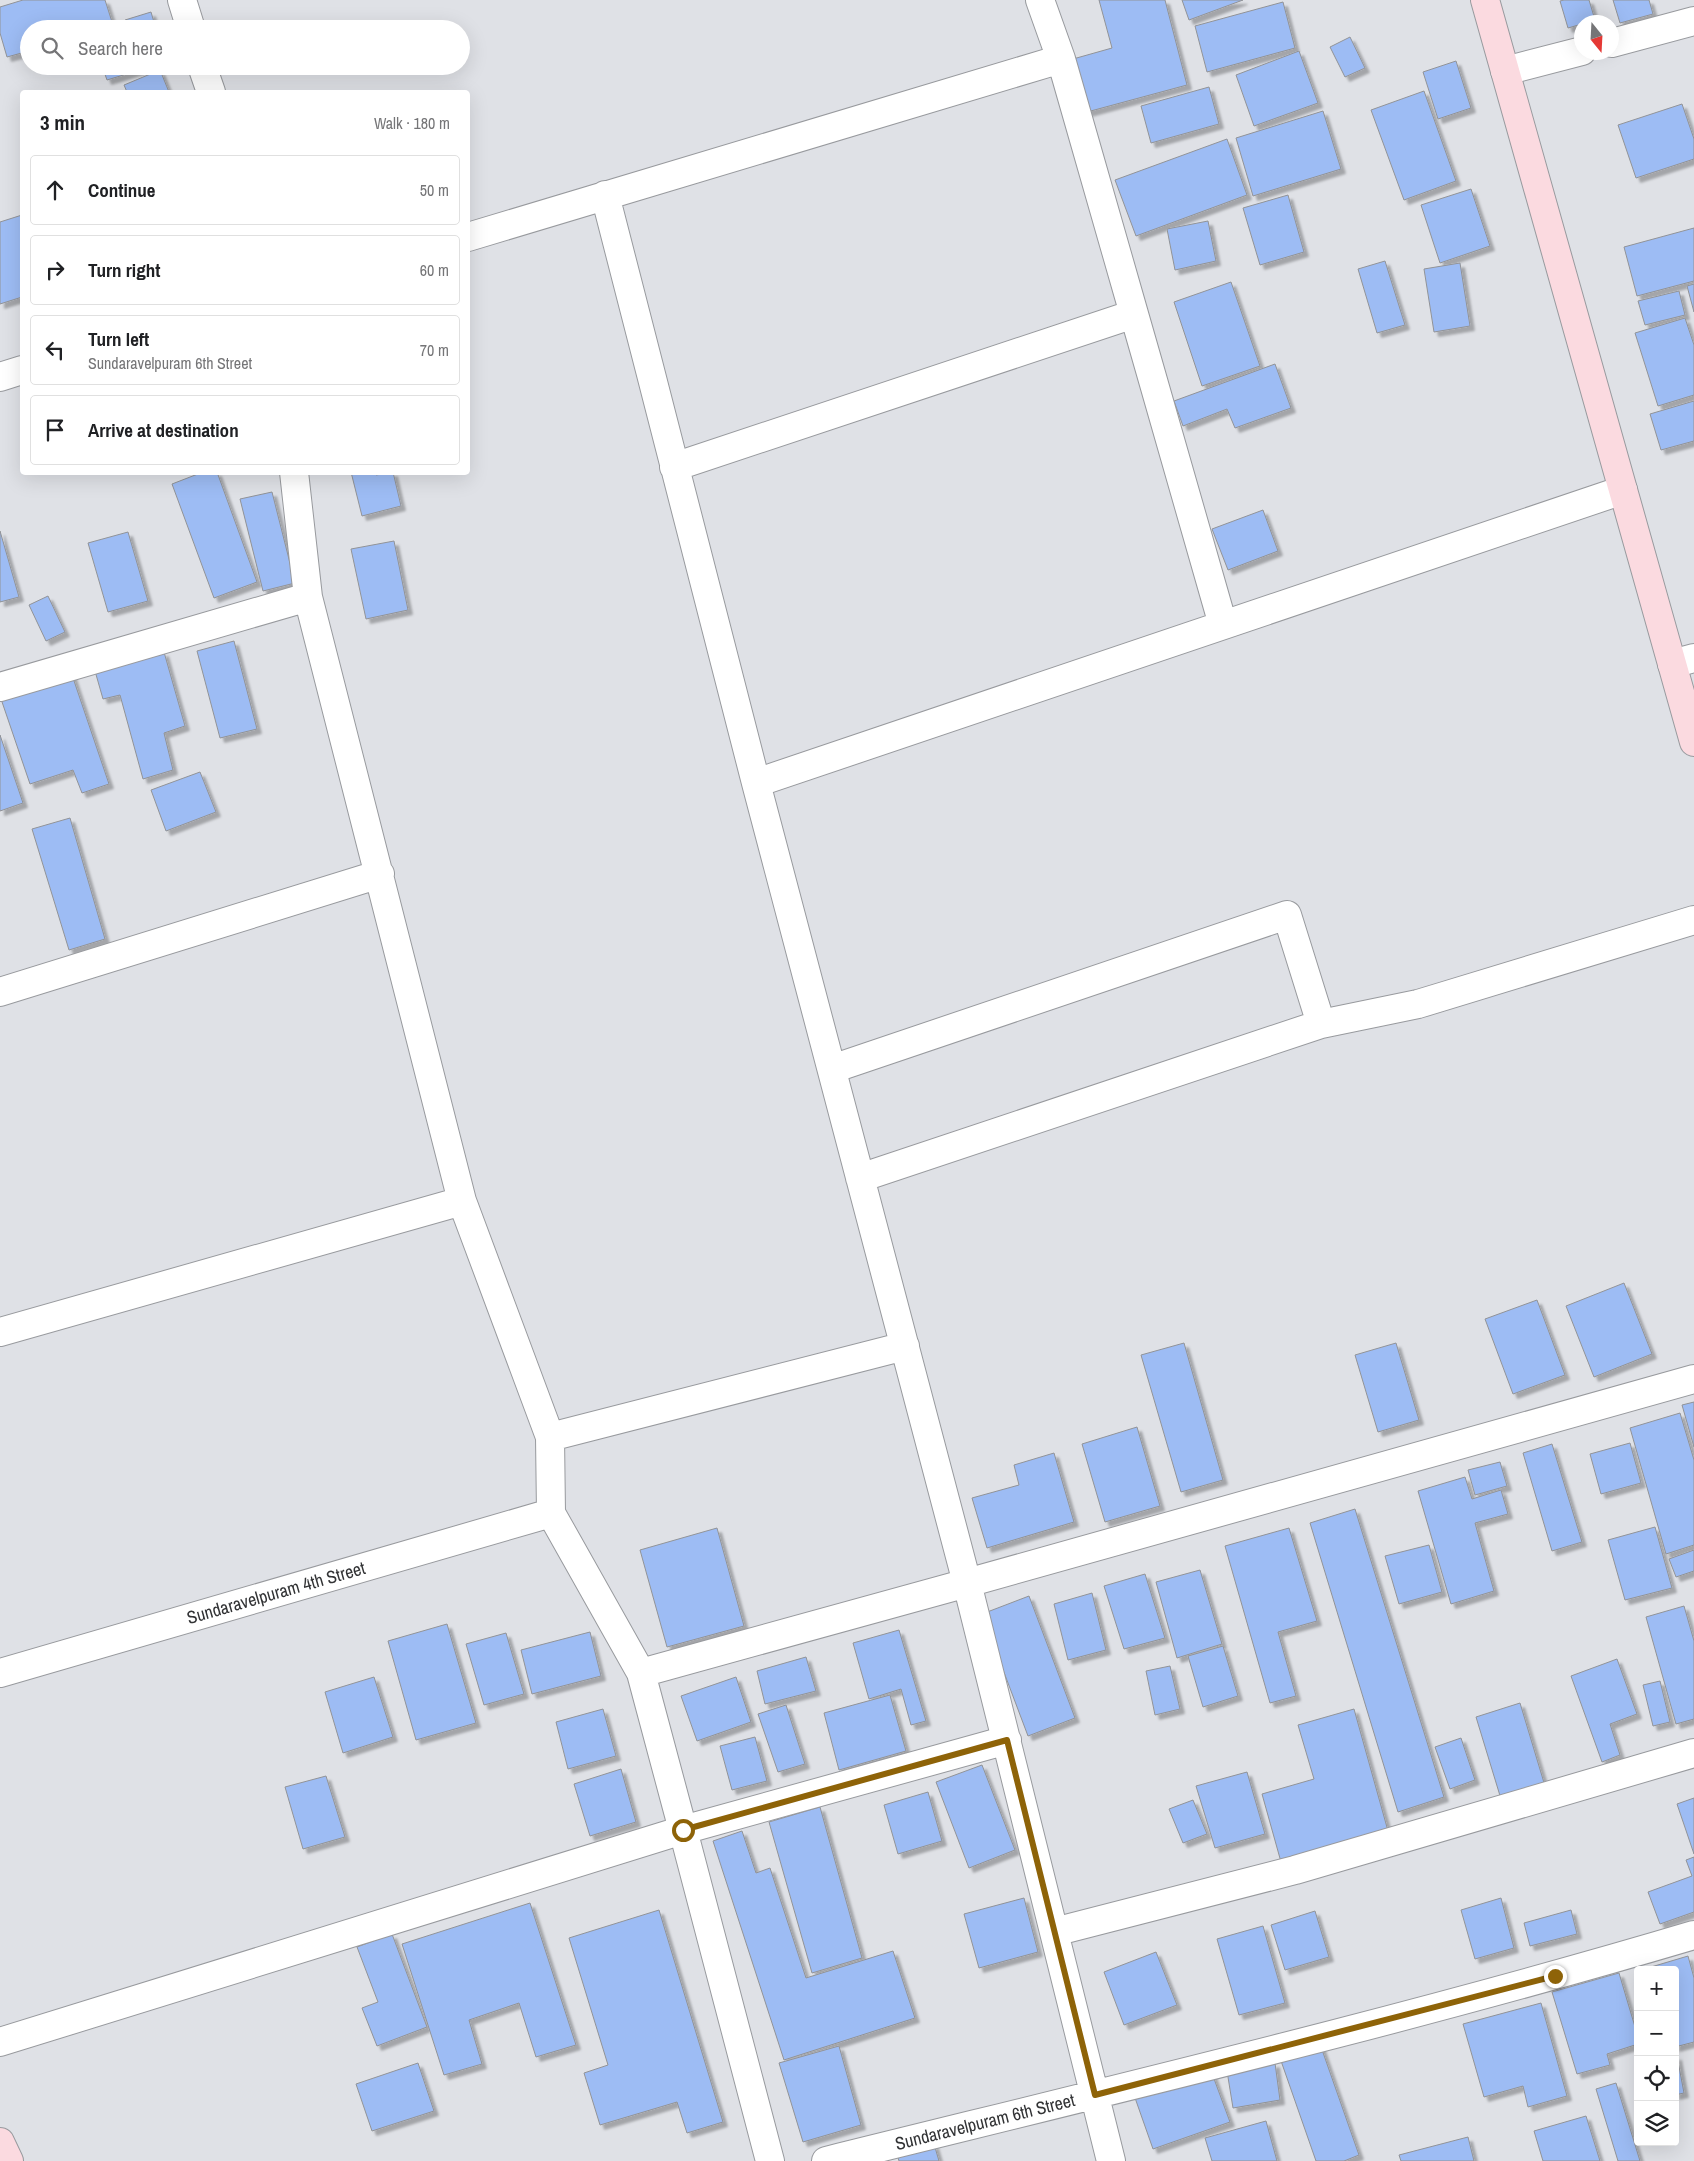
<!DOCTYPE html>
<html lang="en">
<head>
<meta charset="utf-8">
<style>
  :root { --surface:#fff; --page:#f6f6f6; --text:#202124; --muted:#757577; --line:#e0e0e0 }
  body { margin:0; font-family:"Archivo Narrow",sans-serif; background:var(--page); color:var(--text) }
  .controls { position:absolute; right:15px; bottom:15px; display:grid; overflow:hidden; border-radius:5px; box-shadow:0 5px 20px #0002 }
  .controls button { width:45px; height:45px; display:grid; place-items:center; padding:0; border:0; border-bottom:1px solid var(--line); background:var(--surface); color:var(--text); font:25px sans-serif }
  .compass { position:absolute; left:1574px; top:15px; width:45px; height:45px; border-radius:50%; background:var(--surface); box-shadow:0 5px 20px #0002; rotate:162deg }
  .stop { position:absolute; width:15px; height:15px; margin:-11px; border:4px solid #8e6308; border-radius:50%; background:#fff }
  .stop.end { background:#8e6308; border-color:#fff; box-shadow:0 1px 5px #0008 }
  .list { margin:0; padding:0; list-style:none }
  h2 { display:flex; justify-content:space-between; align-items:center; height:65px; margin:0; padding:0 20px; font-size:21px }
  h2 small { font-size:16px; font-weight:400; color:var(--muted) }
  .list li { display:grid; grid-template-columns:32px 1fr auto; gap:15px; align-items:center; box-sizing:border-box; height:70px; margin:0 10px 10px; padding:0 10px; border:1px solid var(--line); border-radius:5px }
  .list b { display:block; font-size:19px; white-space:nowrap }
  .list p { margin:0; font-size:16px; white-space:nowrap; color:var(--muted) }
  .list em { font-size:16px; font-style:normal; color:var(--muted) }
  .icon { flex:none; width:28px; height:28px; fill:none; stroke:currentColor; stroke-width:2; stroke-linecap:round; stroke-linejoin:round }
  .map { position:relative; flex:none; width:1694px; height:2161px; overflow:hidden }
  .search { position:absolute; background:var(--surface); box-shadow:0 5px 20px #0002; left:20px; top:20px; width:450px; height:55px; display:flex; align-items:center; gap:12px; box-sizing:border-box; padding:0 18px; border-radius:28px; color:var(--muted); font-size:19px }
  .panel { position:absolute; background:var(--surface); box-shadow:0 5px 20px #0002; left:20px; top:90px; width:450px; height:385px; border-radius:5px }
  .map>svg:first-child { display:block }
  .building { fill:#9dbcf4; stroke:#919397; filter:url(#shadow) }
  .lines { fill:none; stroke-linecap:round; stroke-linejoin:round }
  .street-casing { stroke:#989a9e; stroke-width:30 }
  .secondary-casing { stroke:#989a9e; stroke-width:30 }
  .street { stroke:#fff; stroke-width:28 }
  .secondary { stroke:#fbdae0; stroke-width:28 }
  .route { stroke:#8e6308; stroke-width:6 }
  .labels { text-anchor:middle; stroke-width:4.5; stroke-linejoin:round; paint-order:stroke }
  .street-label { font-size:18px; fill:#323335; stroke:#fff }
</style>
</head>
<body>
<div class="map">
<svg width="1694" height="2161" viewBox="0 0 1694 2161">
  <defs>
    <filter id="shadow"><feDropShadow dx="4.5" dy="4.5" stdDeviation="1" flood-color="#0004"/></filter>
  </defs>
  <rect width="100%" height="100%" fill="#dfe1e6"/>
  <path class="building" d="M23,0H105L113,25L101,29H29V51L7,57L0,33V7Z
    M1099,0H1165L1187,85L1087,112L1073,59L1112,48Z
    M1182,0H1243L1189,20Z
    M1564,0H1589L1595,20L1582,22V24L1568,28L1560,1Z
    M1613,0H1649L1653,14L1620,23Z
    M1283,2L1295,48L1207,72L1195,26Z
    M151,12L156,29H127L125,20Z
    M1350,37L1365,68L1345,77L1330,47Z
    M1299,51L1318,103L1254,126L1236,75Z
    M1456,61L1471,108L1438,119L1423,72Z
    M102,66H153L107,80Z
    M160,70L169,92H127L124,85Z
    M1209,87L1219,124L1151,143L1141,106Z
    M1424,91L1456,181L1404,200L1371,110Z
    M1682,104L1694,139V159L1636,178L1618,125Z
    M1323,111L1341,169L1253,196L1236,138Z
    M1227,139L1247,195L1136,236L1115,180Z
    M1471,189L1490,246L1440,263L1421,205Z
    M1288,195L1304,252L1260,265L1243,208Z
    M22,215V297L0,304V222Z
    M1208,221L1216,261L1175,270L1167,229Z
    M1694,228V281L1637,296L1624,247Z
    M1385,261L1405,325L1377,333L1358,269Z
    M1460,263L1470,326L1434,332L1424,269Z
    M1231,282L1260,366L1202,386L1174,302Z
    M1694,284V312L1687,286Z
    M1679,291L1685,315L1645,325L1638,301Z
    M1685,318L1694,345V395L1658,406L1635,333Z
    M1275,364L1291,408L1235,428L1227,409L1183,426L1174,401Z
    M1694,401V441L1661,450L1650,414Z
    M203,472H217L257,582L214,598L172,484Z
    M351,472H376V475L393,472L401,506L362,516Z
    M272,492L295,583L263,591L240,499Z
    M1263,510L1278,551L1228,570L1212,529Z
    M0,531L19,597L0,602Z
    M128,532L148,601L108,612L88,543Z
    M394,541L408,610L366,619L351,549Z
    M48,596L65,632L46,641L29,605Z
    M234,641L257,729L220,738L197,651Z
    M164,652L185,726L164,733L173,770L143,779L120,695L103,699L95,671Z
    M71,672L109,784L82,793L73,770L30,784L0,696Z
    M0,735L23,803L0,811Z
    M200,772L216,812L166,831L151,790Z
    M70,818L105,939L69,950L32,829Z
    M1624,1283L1652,1354L1594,1377L1566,1306Z
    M1537,1300L1565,1375L1513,1394L1485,1319Z
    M1184,1343L1223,1480L1181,1492L1141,1355Z
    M1396,1343L1419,1420L1378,1432L1355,1355Z
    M1694,1402V1447L1682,1405Z
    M1680,1413L1694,1460V1545L1666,1554L1630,1428Z
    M1137,1427L1160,1506L1105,1522L1082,1444Z
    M1630,1443L1641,1483L1601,1494L1590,1454Z
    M1552,1444L1582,1542L1552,1551L1523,1453Z
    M1054,1453L1074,1522L987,1548L972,1498L1019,1485L1014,1465Z
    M1500,1462L1507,1486L1475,1495L1468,1470Z
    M1465,1477L1472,1499L1501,1490L1508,1514L1475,1523L1494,1591L1451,1604L1418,1491Z
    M1355,1509L1444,1797L1398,1812L1310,1523Z
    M1655,1527L1672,1588L1625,1600L1608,1540Z
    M717,1528L744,1626L667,1647L640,1550Z
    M1289,1528L1317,1621L1278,1632L1296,1696L1270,1703L1225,1546Z
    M1429,1545L1442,1592L1399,1604L1385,1556Z
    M1694,1550V1571L1676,1577L1669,1559Z
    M1200,1570L1222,1644L1177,1658L1156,1582Z
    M1145,1574L1165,1638L1124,1649L1104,1586Z
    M1092,1593L1106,1650L1068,1660L1054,1604Z
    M1029,1596L1075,1718L1028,1736L982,1614Z
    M1684,1606L1694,1641V1719L1676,1724L1646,1617Z
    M447,1624L476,1723L416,1740L388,1641Z
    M899,1630L926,1721L911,1725L901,1689L869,1699L853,1643Z
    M590,1632L601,1676L532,1694L521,1650Z
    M506,1633L524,1694L484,1705L466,1644Z
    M1223,1646L1238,1696L1203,1707L1188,1656Z
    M806,1657L816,1691L765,1704L757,1671Z
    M1617,1659L1637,1714L1610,1724L1620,1755L1602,1762L1571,1676Z
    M1170,1666L1180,1709L1155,1715L1146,1671Z
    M374,1677L393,1737L343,1753L325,1692Z
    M736,1677L751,1722L697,1741L681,1696Z
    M1660,1681L1670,1722L1653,1726L1643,1685Z
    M890,1695L906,1751L839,1770L824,1713Z
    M1520,1703L1545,1786L1501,1799L1476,1717Z
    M786,1705L805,1764L778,1772L758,1714Z
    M603,1709L616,1756L568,1769L556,1722Z
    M1354,1709L1388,1831L1281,1862L1262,1794L1314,1779L1298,1725Z
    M755,1737L767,1781L732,1790L720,1746Z
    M1461,1738L1475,1780L1450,1789L1435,1747Z
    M982,1765L1015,1850L969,1868L936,1782Z
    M621,1769L636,1822L590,1836L574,1784Z
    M1247,1772L1265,1834L1215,1848L1196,1786Z
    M326,1776L345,1837L303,1849L285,1787Z
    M928,1792L942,1841L898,1854L884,1805Z
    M1694,1798V1854L1677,1804Z
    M1193,1800L1207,1834L1183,1843L1169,1809Z
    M820,1807L862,1958L812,1973L769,1822Z
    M742,1831L756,1873L770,1868L806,1978L893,1951L915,2018L784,2060L713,1841Z
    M1694,1857V1912L1660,1924L1648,1892L1692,1876L1686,1860Z
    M1024,1898L1038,1952L979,1968L964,1914Z
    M1501,1898L1514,1948L1475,1959L1461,1910Z
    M530,1903L576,2045L536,2057L519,2003L469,2020L482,2064L444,2075L402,1944Z
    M659,1910L723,2122L687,2133L677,2102L600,2125L584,2073L608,2065L569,1938Z
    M1571,1910L1577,1934L1530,1946L1524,1923Z
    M1315,1911L1329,1957L1285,1970L1271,1925Z
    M1263,1926L1285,2003L1239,2015L1217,1939Z
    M392,1934L427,2027L377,2046L362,2008L378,2002L357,1947Z
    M1156,1952L1177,2005L1124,2025L1104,1972Z
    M1688,1956L1694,1978V2042L1675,2047V1970H1641Z
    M1619,1973L1638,2037V2044L1607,2054L1610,2065L1577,2074L1552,1992Z
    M1541,2003L1567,2096L1528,2107L1523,2086L1484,2097L1463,2024Z
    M1320,2044L1359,2155L1344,2161H1316L1280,2058Z
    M839,2046L861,2125L803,2142L779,2063Z
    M1675,2056H1677L1684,2093L1675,2095Z
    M418,2063L434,2111L372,2131L356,2084Z
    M1275,2063L1280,2100L1233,2108L1227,2071Z
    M1210,2068L1230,2122L1153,2149L1134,2095Z
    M1616,2083L1640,2161H1618L1596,2089Z
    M1586,2116L1600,2161H1543L1534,2131Z
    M1266,2121L1277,2161H1212L1205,2138Z
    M1468,2137L1474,2161H1401L1399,2155Z
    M934,2144L939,2161H899L897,2154Z"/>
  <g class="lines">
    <g class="street-casing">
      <path id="street" d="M182,0L191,29
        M1040,0L1061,59
        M1612,43L1694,21
        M202,66L211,92
        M1505,71L1582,51
        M605,195L756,783L967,1583L1694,1379
        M468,237L1061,59L1134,314
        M0,377L22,370
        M674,467L1134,314L1223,625
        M1672,664L1694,658
        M0,687L308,597
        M756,783L1623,490
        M0,992L380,874
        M1321,1024L1418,1004L1694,920
        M832,1069L1287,915L1321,1024L860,1178
        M0,1332L462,1201
        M550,1437L905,1346
        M0,1673L551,1513
        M641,1673L967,1583L1111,2161
        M1054,1932L1295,1870L1694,1753
        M0,2042L683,1830L641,1673L551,1513L550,1437L462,1201L308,597L294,472
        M770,2161L683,1830L1007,1740
        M826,2161C1116,2089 1408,2020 1694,1935"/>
    </g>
    <g class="secondary-casing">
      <path id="secondary" d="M1485,0L1694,742
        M0,2142L9,2161"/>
    </g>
    <use href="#street" class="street"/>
    <use href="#secondary" class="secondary"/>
  </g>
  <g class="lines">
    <path class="route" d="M683,1830L1007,1740L1095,2095L1555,1976"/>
  </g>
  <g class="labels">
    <g class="street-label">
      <text transform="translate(276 1593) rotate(-16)" y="6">Sundaravelpuram 4th Street</text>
      <text transform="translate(985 2122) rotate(-14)" y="6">Sundaravelpuram 6th Street</text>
    </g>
  </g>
</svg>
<div class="controls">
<button>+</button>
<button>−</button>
<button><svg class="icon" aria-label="locate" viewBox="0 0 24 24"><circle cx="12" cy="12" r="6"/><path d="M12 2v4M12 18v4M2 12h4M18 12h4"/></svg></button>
<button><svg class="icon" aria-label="layers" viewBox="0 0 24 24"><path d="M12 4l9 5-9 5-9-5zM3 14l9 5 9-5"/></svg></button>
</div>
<svg class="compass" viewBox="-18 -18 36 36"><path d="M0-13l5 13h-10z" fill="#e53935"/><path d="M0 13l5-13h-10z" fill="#757577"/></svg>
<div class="stop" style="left:683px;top:1830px"></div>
<div class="stop end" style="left:1555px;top:1976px"></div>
<div class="search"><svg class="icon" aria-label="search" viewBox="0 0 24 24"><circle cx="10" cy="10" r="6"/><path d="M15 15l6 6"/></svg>Search here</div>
<section class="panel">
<h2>3 min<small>Walk · 180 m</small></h2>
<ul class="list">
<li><svg class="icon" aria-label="ahead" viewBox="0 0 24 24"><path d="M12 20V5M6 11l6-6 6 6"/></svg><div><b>Continue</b></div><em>50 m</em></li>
<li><svg class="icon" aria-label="right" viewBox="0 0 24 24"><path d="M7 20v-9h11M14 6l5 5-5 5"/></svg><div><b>Turn right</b></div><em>60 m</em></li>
<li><svg class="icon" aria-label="left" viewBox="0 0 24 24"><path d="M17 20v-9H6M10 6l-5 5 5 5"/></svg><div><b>Turn left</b><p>Sundaravelpuram 6th Street</p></div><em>70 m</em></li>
<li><svg class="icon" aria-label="arrive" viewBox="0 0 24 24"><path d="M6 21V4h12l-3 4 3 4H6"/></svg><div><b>Arrive at destination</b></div></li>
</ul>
</section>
</div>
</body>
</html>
